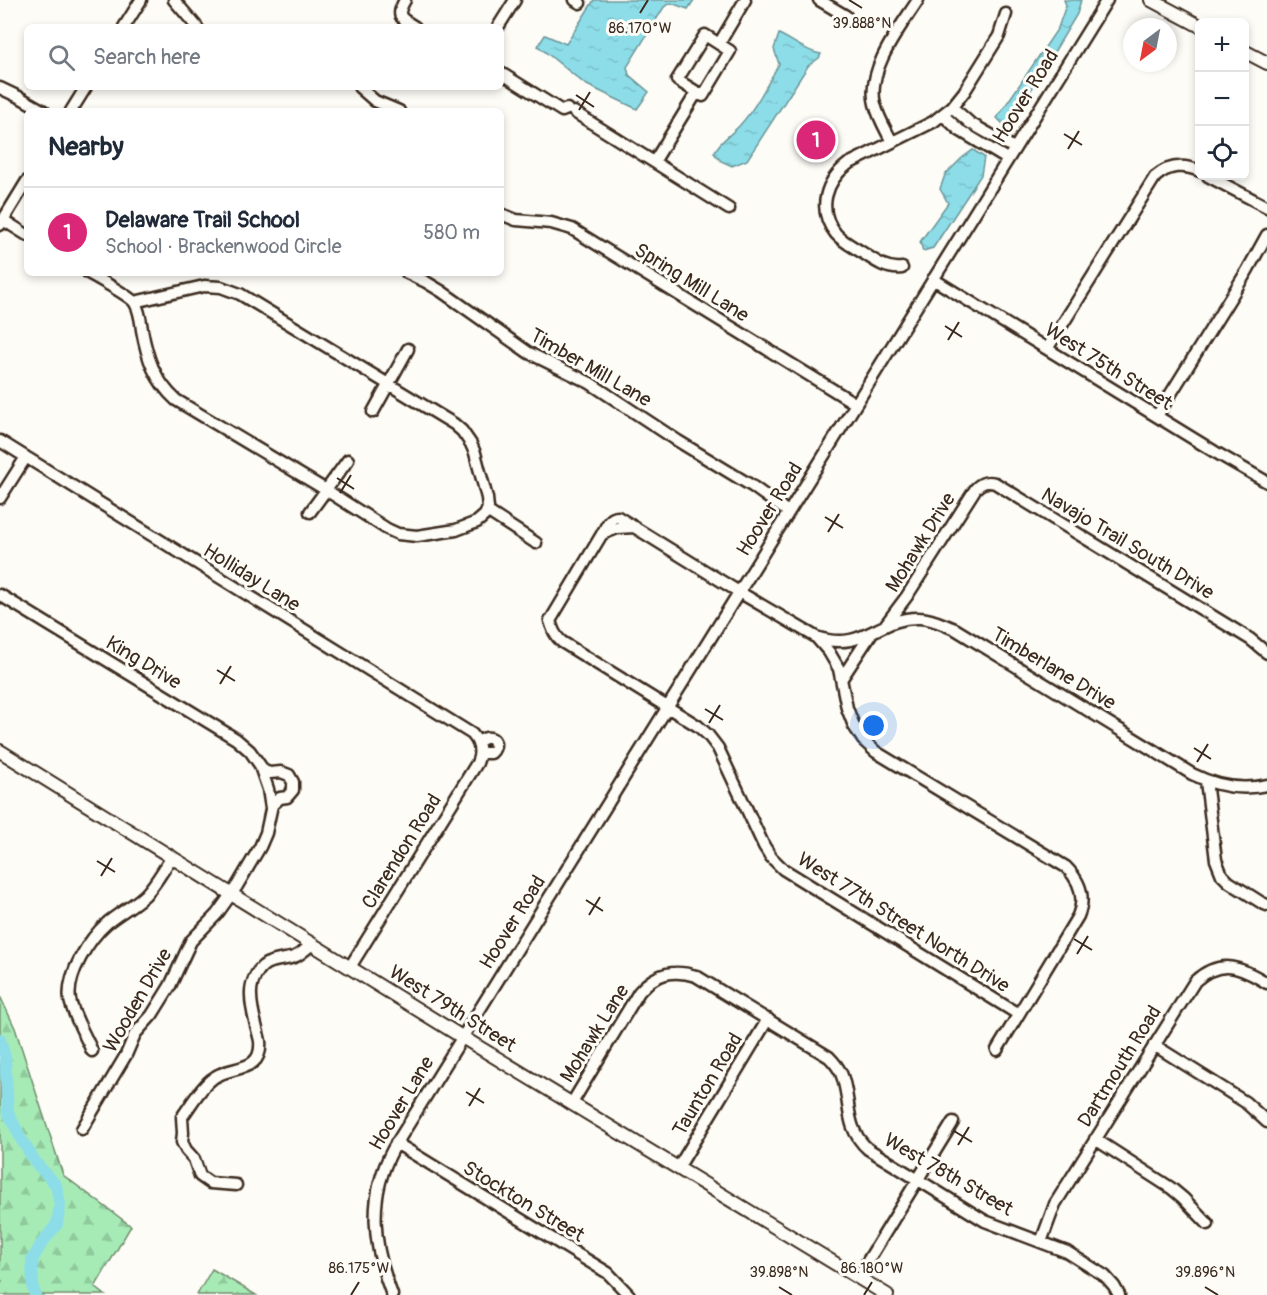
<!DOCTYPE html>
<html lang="en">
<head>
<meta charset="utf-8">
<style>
  :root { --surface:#fff; --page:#f2f2f3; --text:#1f2937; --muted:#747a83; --line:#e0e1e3; --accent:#db2777 }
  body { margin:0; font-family:Pangolin,sans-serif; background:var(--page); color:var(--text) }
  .controls { position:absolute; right:18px; top:18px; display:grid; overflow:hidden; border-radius:9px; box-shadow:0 3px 9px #0003 }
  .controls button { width:54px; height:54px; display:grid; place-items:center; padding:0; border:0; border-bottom:2px solid var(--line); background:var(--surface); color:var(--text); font:30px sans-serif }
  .compass { position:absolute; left:1123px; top:18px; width:54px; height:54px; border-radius:50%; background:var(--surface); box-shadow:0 3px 9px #0003; rotate:212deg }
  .you { position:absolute; left:874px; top:726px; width:21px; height:21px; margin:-15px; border:4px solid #fff; border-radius:50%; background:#1a73e8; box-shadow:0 0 0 9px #1a73e833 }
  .badge { display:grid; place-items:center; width:39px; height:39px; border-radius:50%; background:var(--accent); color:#fff; font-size:20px; font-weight:700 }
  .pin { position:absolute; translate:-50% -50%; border:3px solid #fff; box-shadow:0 2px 6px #0006 }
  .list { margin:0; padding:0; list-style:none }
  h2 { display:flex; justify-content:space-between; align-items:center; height:78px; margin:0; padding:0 24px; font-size:26px }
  h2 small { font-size:20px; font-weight:400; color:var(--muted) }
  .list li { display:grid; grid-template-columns:39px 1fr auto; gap:18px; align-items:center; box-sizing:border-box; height:90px; padding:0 24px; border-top:2px solid var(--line) }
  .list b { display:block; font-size:22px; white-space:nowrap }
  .list p { margin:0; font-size:20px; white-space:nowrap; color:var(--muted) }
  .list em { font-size:20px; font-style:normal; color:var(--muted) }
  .icon { flex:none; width:33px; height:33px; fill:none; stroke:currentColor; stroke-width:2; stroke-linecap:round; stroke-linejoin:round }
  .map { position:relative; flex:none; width:1267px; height:1295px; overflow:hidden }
  .search { position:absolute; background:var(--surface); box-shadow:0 3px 9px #0003; left:24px; top:24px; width:480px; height:66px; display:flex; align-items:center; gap:15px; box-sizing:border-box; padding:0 21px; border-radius:9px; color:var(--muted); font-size:22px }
  .panel { position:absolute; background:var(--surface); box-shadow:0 3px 9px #0003; left:24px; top:108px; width:480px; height:168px; border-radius:9px }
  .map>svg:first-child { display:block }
  .forest { fill:url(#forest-firs); stroke:#708a6a; stroke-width:1.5 }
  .water { fill:url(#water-ripples); stroke:#6c9597; stroke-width:1.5 }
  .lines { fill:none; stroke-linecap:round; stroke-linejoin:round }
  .river { stroke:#8cdde8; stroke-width:12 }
  .minor-casing { stroke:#3b2a1e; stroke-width:15 }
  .major-casing { stroke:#3b2a1e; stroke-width:16 }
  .minor { stroke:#fdfcf7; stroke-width:10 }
  .major { stroke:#fdfcf7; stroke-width:12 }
  .ticks { fill:none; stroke:#3b2a1e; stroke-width:2 }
  .labels { text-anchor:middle; stroke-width:6; stroke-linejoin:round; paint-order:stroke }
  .street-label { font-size:20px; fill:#3b2a1e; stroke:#fdfcf7 }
  .ticks-label { font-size:15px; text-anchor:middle; fill:#3b2a1e; stroke:#fdfcf7; stroke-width:6; stroke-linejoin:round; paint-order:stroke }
</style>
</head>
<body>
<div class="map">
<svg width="1267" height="1295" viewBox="0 0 1267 1295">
  <defs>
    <pattern id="forest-firs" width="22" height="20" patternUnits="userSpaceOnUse" patternTransform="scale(1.5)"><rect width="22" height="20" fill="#a6ebb6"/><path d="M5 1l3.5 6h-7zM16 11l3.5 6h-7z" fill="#90ca9c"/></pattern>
    <pattern id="water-ripples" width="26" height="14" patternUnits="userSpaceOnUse" patternTransform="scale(1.5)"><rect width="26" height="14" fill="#8cdde8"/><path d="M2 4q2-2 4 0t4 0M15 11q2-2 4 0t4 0" fill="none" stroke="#7abec7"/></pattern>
  </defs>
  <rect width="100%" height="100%" fill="#fdfcf7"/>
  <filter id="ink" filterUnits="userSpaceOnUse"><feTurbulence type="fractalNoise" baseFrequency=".0167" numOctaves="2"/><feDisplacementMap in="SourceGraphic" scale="12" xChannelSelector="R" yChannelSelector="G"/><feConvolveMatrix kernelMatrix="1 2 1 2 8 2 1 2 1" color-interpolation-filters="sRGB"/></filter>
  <g filter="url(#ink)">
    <path class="forest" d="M0,996L15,1028L63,1175L131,1226L95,1287L105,1295H0V1285L2,1281L0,1279Z
      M212,1269L256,1295H197Z"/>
    <path class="water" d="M594,0H694L688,9L671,3L664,7L627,67L629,75L649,92L637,109L585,84L538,46L545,35L566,44Z
      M1064,0H1081L1077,14L1013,120L1005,126L997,118L1058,28L1066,5Z
      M779,34C792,40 807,52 821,54L819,58L808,66L747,160L732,166L721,161L714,153C719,141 731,135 740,125C756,107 767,85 779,64L774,49Z
      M973,150L984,157L981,175L933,248L923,251L920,242L948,203L940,189L945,175L962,158Z"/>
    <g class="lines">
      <path class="river" d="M0,1039L5,1057L8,1112L21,1139L36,1163L56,1185L60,1205L57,1224L42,1243L32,1260L33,1288L35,1295"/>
      <g class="minor-casing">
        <path id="minor" d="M174,0L197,27
          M405,0C395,17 401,18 415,27
          M575,0L580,3
          M819,0L846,16
          M124,27L141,0
          M498,27L515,0
          M705,35L730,51L703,96L677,80Z
          M719,44L745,0
          M501,73L562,111L567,109
          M359,87L375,101L399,111
          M0,88L21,98L44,111
          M952,107L970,123L1014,148
          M71,111L86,87
          M574,112L729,209
          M943,115L959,130L1007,159
          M892,142C886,130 878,117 875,104C866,70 900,28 918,0
          M654,162L697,92
          M1208,176L1267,207
          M501,214L516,220L551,223L572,229L856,404
          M3,220L27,235
          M0,225L27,181
          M902,268C887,270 875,261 863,253C854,247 843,242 836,234C816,209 826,181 848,164L933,122L952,107L964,92L999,36L1006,14
          M88,273C97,278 131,297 135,303C140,311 141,322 142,330C147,358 155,381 176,400L326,490L387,529L398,534L417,536L456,530L477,522L485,515L488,508L487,498L475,453L471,444L462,431L454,424L240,294L221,287L204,286L134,302
          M407,273L426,282L441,291L529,353L590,383L678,441L752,486L788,512
          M933,279L1215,452L1267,482
          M1047,349L1155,177C1169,165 1183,164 1200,171
          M373,412L408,349
          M1157,416L1247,271L1267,235
          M0,441L472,734C480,743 482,752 477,763L350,967
          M0,498L26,457
          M487,511L536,543
          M310,512L348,460
          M635,527L617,528L602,534L550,621C553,630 555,636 562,642L698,726L708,735L718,748L764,846L771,857L783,869L1018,1014
          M602,534C606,527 609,517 618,517L739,592L816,637L829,652L839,669L847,708L854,726L863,740L876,752L1066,867C1080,881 1086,897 1078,916L997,1050
          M0,595L236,739L250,751L264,771L270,773L281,772L289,775L293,782V790L287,797L280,798L272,805L266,833L260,847L237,886L217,914L191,941L170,986L152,1015L135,1034L126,1055L82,1129
          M886,624L907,596L976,488C982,482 987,481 995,483L1250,639L1267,653
          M816,637C864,653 877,617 919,618C932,618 944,625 955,629L1192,774C1216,786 1241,791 1267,785
          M842,678L871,634
          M478,742C479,741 485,738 486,738C497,736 497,748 491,753H480
          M261,769L268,789L271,808
          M1206,781L1216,860L1222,875L1229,882L1262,903L1267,905
          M1154,1045L1245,1102L1267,1122
          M92,1051C86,1037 73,1015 70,1000C66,975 89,939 107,923C119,913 133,906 145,895C156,884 163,870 172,857
          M572,1103L639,992C655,973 673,969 696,976L829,1057C834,1062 838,1067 841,1073C852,1100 843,1127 868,1149L985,1221L1067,1252L1105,1276L1114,1286L1119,1295
          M1095,1139L1171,1188L1183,1198L1208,1224
          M396,1143L608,1273L629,1295
          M678,1168L768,1019
          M236,1185L210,1183L200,1176L194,1159L186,1150L182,1142L183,1133L182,1117C191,1105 200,1088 212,1079C229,1064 263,1075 260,1041C257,1027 251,1011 251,996C250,983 258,965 271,962C294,956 292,962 312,944
          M1041,1242L1055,1204L1195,981C1221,958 1241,967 1267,983
          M858,1277L953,1122
          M392,1295C373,1246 367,1197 393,1149L1107,0"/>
      </g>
      <g class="major-casing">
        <path id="major" d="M1151,0L1200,26
          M1244,51L1267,63
          M0,751L462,1037L887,1295"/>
      </g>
      <use href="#minor" class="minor"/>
      <use href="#major" class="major"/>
    </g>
  </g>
  <path class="ticks" d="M849,0L862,8M640,13L648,0M576,95L594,107M579,110L590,92M1064,134L1082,145M1068,149L1079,131M945,326L962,337M948,340L959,322M337,478L354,489M340,493L351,475M825,517L843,528M828,532L839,514M217,670L235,681M220,684L231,666M705,709L723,720M709,723L720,705M1194,748L1211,759M1197,762L1208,744M97,861L115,872M101,876L112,858M586,900L603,911M589,915L600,897M1074,939L1092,950M1077,954L1088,936M466,1092L484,1103M469,1106L480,1088M954,1131L972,1142M958,1145L969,1127M779,1287L792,1295M1205,1287L1218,1295M351,1295L359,1282M864,1295L872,1282"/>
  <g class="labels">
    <g class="street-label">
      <text transform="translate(1025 96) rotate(-58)" y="7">Hoover Road</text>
      <text transform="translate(692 282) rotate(32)" y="7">Spring Mill Lane</text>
      <text transform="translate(1109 366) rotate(32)" y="7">West 75th Street</text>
      <text transform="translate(591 367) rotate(30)" y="7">Timber Mill Lane</text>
      <text transform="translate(769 509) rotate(-58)" y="7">Hoover Road</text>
      <text transform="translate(920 542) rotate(-58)" y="7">Mohawk Drive</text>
      <text transform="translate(1128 543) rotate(31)" y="7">Navajo Trail South Drive</text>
      <text transform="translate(252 577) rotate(32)" y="7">Holliday Lane</text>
      <text transform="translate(144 662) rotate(31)" y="7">King Drive</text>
      <text transform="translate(1054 668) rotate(31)" y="7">Timberlane Drive</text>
      <text transform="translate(401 851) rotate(-58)" y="7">Clarendon Road</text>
      <text transform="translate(512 922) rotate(-58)" y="7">Hoover Road</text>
      <text transform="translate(904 922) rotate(32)" y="7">West 77th Street North Drive</text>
      <text transform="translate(137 1000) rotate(-60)" y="7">Wooden Drive</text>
      <text transform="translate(453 1008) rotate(32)" y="7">West 79th Street</text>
      <text transform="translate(594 1033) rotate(-58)" y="7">Mohawk Lane</text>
      <text transform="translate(1119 1066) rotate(-58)" y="7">Dartmouth Road</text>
      <text transform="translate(707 1084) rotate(-59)" y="7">Taunton Road</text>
      <text transform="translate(401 1103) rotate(-59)" y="7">Hoover Lane</text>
      <text transform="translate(949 1174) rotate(30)" y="7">West 78th Street</text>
      <text transform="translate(524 1201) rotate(31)" y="7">Stockton Street</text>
    </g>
  </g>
  <g class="ticks-label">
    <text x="862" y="28">39.888°N</text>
    <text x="640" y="33">86.170°W</text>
    <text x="359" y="1273">86.175°W</text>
    <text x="872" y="1273">86.180°W</text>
    <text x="779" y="1277">39.898°N</text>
    <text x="1205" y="1277">39.896°N</text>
  </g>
</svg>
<div class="controls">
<button>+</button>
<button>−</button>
<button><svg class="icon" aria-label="locate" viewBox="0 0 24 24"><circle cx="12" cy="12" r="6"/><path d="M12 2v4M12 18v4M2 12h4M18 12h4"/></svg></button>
</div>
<svg class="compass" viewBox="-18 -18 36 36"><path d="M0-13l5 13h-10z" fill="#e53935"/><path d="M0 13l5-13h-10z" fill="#747a83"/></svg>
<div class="you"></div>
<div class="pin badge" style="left:816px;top:140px">1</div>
<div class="search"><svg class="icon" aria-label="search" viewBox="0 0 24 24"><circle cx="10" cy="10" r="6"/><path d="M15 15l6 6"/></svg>Search here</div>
<section class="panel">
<h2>Nearby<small></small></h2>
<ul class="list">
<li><span class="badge">1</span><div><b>Delaware Trail School</b><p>School · Brackenwood Circle</p></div><em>580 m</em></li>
</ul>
</section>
</div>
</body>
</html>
